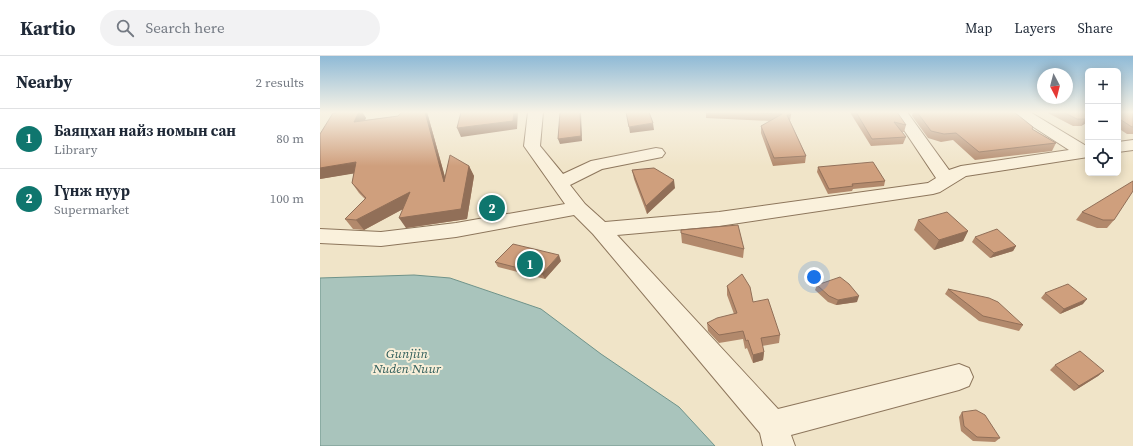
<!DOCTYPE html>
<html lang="en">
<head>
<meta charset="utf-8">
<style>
  :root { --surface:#fff; --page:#f2f2f3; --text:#1f2937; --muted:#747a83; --line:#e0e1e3; --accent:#0f766e }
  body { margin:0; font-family:"Source Serif 4",serif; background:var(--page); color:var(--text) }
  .controls { position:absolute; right:12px; top:12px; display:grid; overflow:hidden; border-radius:6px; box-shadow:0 2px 10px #0003 }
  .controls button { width:36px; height:36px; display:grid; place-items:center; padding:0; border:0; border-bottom:1px solid var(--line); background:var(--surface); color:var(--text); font:20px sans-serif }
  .compass { position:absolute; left:717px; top:12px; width:36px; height:36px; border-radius:50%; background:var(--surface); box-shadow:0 2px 10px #0003; rotate:173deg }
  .you { position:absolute; left:494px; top:221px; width:14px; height:14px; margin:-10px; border:3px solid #fff; border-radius:50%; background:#1a73e8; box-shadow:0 0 0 6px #1a73e833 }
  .badge { display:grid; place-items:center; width:26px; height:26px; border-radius:50%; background:var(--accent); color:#fff; font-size:13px; font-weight:700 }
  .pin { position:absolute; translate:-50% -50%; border:2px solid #fff; box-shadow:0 1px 4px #0006 }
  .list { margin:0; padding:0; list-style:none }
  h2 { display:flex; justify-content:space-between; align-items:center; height:52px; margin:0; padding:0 16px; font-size:17px }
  h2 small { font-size:13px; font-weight:400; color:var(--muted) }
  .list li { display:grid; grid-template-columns:26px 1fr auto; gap:12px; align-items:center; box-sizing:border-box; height:60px; padding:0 16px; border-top:1px solid var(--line) }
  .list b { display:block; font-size:15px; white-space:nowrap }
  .list p { margin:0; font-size:13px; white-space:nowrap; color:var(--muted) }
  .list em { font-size:13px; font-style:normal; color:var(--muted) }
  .icon { flex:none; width:22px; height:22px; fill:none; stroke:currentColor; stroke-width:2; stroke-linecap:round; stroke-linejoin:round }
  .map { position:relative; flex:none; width:813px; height:390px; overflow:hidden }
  header { display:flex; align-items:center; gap:24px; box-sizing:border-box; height:56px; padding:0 20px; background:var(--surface); border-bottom:1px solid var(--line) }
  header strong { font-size:19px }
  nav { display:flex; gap:22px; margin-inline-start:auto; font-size:14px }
  .search { width:280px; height:36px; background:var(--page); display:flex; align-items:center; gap:10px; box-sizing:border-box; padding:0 14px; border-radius:22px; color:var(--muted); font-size:15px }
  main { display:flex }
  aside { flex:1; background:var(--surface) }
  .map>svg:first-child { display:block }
  .water { fill:#a9c4bc; stroke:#6f938a }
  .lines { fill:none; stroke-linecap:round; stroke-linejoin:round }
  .minor-casing { stroke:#8d765c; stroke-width:2 }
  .minor { fill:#faf1dc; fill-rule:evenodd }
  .wall { fill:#b2896c }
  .shaded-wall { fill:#916f58 }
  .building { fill:#cf9f7d; stroke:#916f58 }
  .labels { text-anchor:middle; stroke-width:4; stroke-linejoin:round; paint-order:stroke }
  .near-water-label { font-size:13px; font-style:italic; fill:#2f5d5a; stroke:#f7eed8 }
</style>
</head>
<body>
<header>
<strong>Kartio</strong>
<div class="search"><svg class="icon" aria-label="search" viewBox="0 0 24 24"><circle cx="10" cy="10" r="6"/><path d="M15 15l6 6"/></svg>Search here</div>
<nav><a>Map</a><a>Layers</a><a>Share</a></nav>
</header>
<main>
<aside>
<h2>Nearby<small>2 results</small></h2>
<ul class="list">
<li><span class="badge">1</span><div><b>Баяцхан найз номын сан</b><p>Library</p></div><em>80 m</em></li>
<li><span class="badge">2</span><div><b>Гүнж нуур</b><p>Supermarket</p></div><em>100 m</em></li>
</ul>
</aside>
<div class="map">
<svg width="813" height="390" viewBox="0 0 813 390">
  <rect width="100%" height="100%" fill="#f0e4c8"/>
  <path class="water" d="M94,219L130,222L221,253L281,298L359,351L395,390H0V222Z"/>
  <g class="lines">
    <g class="minor-casing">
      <path id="minor" d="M208,56H223L220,90L243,118L271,105L336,92L342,93L345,97L342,101L282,113L250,129L265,148L285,166L399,156L608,127L616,122L572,56H587L629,114L641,110L749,94L695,59L693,56H710L768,91V101L646,120L620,136L613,138L399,170L297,179L458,353L639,308L649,312L653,321L649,330L639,334L471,379L475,390H443L440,377L273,178L254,159L136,181L61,190L0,187V173L61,176L136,167L245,148L204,90Z
        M813,84V94L798,96V86Z"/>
    </g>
    <use href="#minor" class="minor"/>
  </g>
  <path class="wall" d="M20,56H42L46,62L45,64L78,60L82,56H107L125,121L149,110L154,120L147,163L86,172L83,153L44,174L33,173L25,163L45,143L39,137L32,127L34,117L0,123V78Z
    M386,56H469L471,59L470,65L486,100L485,107L453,110L441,77V70L451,65L386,62Z
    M531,56H567L586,69L584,76H582L586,81L583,88L551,90L531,58Z
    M593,56H694L712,73L736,87L732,95L655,104L633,84L621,86L608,82L592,60Z
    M726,56H768V66L761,70H753Z
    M798,56H813V78H807L798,72Z
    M498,111L565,125L564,130L533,133L532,135L508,138L497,116Z
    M312,114L355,132L327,158L314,123Z
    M762,156L794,164L787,172H777L756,164Z
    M598,164L648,175L643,185L614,194L594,174Z
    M361,177L424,193L423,202L362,187Z
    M655,181L696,190L693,195L670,202L652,186Z
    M241,205L225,223L178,211L175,206Z
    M497,229L537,246L516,249L508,246L495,234Z
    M407,230L433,246L460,279L459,287L442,290L444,296L443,304L433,307L427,292L425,293L423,283L399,287L388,275L387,267L414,258L407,239Z
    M628,233L703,269L699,275L659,265L625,238Z
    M725,237L763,248L740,258L721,242Z
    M735,309L784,315L778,320L754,335L730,314Z
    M642,356L680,382L675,386L653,385L641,375L639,361Z"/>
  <path class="shaded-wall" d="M39,56H42L46,62L40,75L34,66Z
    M105,56H107L129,136L124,126Z
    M194,56H198L197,73L141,81L137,72Z
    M260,56H261L262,85L240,88L238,83Z
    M768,62V66L761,70L765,63Z
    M333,67L334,74L310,77L309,71Z
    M36,106L43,116L0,123V112Z
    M149,110L154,120L147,163L86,172L79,162Z
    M354,124L355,132L327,158L326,150Z
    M90,136L96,146L44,174L36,164Z
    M648,175L643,185L614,194L619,184Z
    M696,190L693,195L670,202L674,197Z
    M239,199L241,205L225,223L222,218Z
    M539,240L537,246L516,249L518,244Z
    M767,243L763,248L740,258L744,253Z
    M444,296L443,304L433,307V299Z
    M784,315L778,320L754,335L759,330Z"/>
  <path class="building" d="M20,56H39L34,66L78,60L82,56H105L124,126L130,99L149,110L141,153L79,162L90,136L36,164L25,163L46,142L32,127L36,106L0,112V78L13,57Z
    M141,56H194L193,65L137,72Z
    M240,56H260L261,80L238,83Z
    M306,56H329L333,67L309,71Z
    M402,56H469L471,59H467L486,100L454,102L441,70L462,58Z
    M536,56H577L586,69L574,66L586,81L552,83Z
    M597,56H694L713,71L712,73L736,87L659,96L636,77L624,78L611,75Z
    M743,56H768V62L765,63H757Z
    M798,56H813V71H812L798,62Z
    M553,106L565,125L532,128L533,130L509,133L498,111Z
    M334,112L354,124L326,150L312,114Z
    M813,125V135L794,164H783L762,156Z
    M627,156L648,175L619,184L598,164Z
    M418,169L424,193L361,177V174Z
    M677,173L696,190L674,197L655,181Z
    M193,188L239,199L222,218L175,206Z
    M422,218L430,231L433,246L448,243L460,279L441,282L444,296L433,299L428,284L426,285L423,275L399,279L387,267L397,262L417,257L407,230Z
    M520,221L529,228L539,240L518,244L509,240L497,229Z
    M748,228L767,243L744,253L725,237Z
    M628,233L669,242L678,246L703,269L663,260Z
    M760,295L784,315L759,330L735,309Z
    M656,354L665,359L680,382L657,381L644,370L642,356Z"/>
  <linearGradient id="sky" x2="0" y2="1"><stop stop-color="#8fbad6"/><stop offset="0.51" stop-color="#f8f3e6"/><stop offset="1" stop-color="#f8f3e6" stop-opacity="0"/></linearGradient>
  <rect width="813" height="110" fill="url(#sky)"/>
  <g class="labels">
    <g class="near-water-label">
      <text x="87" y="302">Gunjiin<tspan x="87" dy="15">Nuden Nuur</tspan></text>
    </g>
  </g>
</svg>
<div class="controls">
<button>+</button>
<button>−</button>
<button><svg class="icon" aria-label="locate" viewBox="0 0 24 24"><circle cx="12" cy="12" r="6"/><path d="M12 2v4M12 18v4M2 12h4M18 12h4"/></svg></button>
</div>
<svg class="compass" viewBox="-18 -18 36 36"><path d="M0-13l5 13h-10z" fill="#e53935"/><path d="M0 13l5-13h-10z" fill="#747a83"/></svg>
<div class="you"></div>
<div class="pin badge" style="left:210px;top:208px">1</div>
<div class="pin badge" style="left:172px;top:152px">2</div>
</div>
</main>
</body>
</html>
